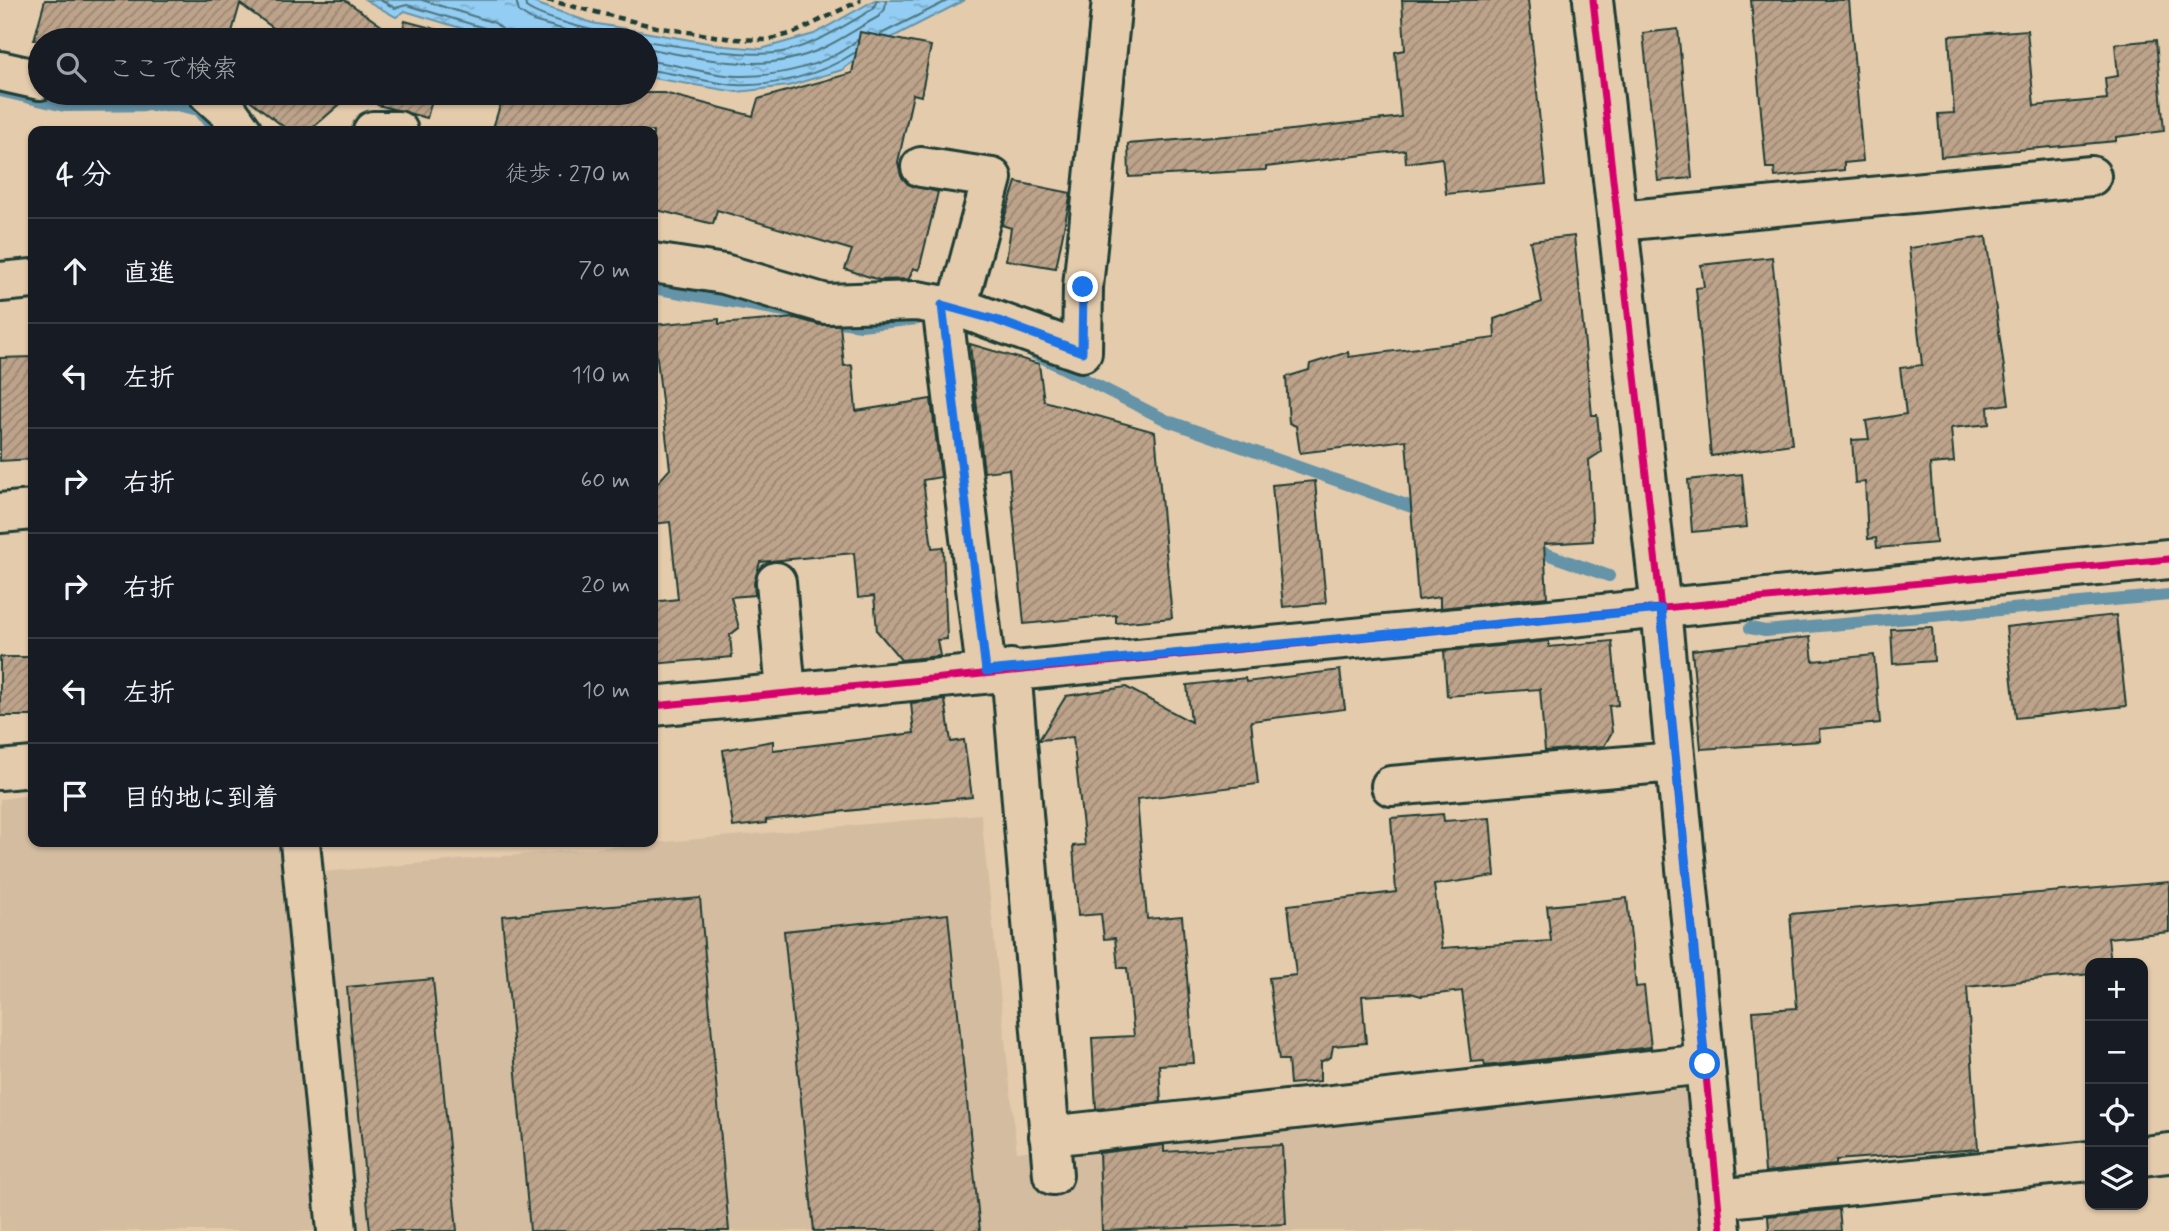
<!DOCTYPE html>
<html lang="ja">
<head>
<meta charset="utf-8">
<style>
  :root { --surface:#171b24; --page:#242831; --text:#f1f3f6; --muted:#9ea1a6; --line:#363941 }
  body { margin:0; font-family:Mynerve,"Klee One",sans-serif; background:var(--page); color:var(--text) }
  .controls { position:absolute; right:21px; bottom:21px; display:grid; overflow:hidden; border-radius:14px; box-shadow:0 2px 5px #0004 }
  .controls button { width:63px; height:63px; display:grid; place-items:center; padding:0; border:0; border-bottom:2px solid var(--line); background:var(--surface); color:var(--text); font:35px sans-serif }
  .stop { position:absolute; width:21px; height:21px; margin:-16px; border:5px solid #1a73e8; border-radius:50%; background:#fff }
  .stop.end { background:#1a73e8; border-color:#fff; box-shadow:0 2px 7px #0008 }
  .list { margin:0; padding:0; list-style:none }
  h2 { display:flex; justify-content:space-between; align-items:center; height:91px; margin:0; padding:0 28px; font-size:30px }
  h2 small { font-size:23px; font-weight:400; color:var(--muted) }
  .list li { display:grid; grid-template-columns:46px 1fr auto; gap:21px; align-items:center; box-sizing:border-box; height:105px; padding:0 28px; border-top:2px solid var(--line) }
  .list b { display:block; font-size:26px; white-space:nowrap }
  .list em { font-size:23px; font-style:normal; color:var(--muted) }
  .icon { flex:none; width:38px; height:38px; fill:none; stroke:currentColor; stroke-width:2; stroke-linecap:round; stroke-linejoin:round }
  .map { position:relative; flex:none; width:2169px; height:1231px; overflow:hidden }
  .search { position:absolute; background:var(--surface); box-shadow:0 2px 5px #0004; left:28px; top:28px; width:630px; height:77px; display:flex; align-items:center; gap:18px; box-sizing:border-box; padding:0 24px; border-radius:38px; color:var(--muted); font-size:26px }
  .panel { position:absolute; background:var(--surface); box-shadow:0 2px 5px #0004; left:28px; top:126px; width:630px; height:721px; border-radius:14px }
  .map>svg:first-child { display:block }
  .built { fill:#d4bca0 }
  .water { fill:url(#water-ripples); stroke:#6593a7; stroke-width:2 }
  .lines { fill:none; stroke-linecap:round; stroke-linejoin:round }
  .shore { stroke:#4d7780; stroke-width:2 }
  .stream { stroke:#6593a7; stroke-width:12 }
  .building { fill:url(#building-hatch); stroke:#1f3d34; stroke-width:2 }
  .minor-casing { stroke:#1f3d34; stroke-width:44 }
  .path { stroke:#1f3d34; stroke-width:4.5; stroke-dasharray:7 5; stroke-linecap:butt }
  .minor { stroke:#e4cbac; stroke-width:38 }
  .cycleway-casing { stroke:#e4cbac; stroke-width:11 }
  .cycleway { stroke:#d6006c; stroke-width:7 }
  .route { stroke:#1a73e8; stroke-width:9 }
</style>
</head>
<body>
<div class="map">
<svg width="2169" height="1231" viewBox="0 0 2169 1231">
  <defs>
    <pattern id="water-ripples" width="26" height="14" patternUnits="userSpaceOnUse" patternTransform="scale(1.75)"><rect width="26" height="14" fill="#93cdf3"/><path d="M2 4q2-2 4 0t4 0M15 11q2-2 4 0t4 0" fill="none" stroke="#77a8c6"/></pattern>
    <pattern id="building-hatch" width="6" height="6" patternUnits="userSpaceOnUse" patternTransform="scale(1.75)"><rect width="6" height="6" fill="#bda38a"/><path d="M-1 1l2-2M0 6l6-6M5 7l2-2" fill="none" stroke="#998672"/></pattern>
  </defs>
  <rect width="100%" height="100%" fill="#e4cbac"/>
  <filter id="ink" filterUnits="userSpaceOnUse"><feTurbulence type="fractalNoise" baseFrequency=".0143" numOctaves="2"/><feDisplacementMap in="SourceGraphic" scale="14" xChannelSelector="R" yChannelSelector="G"/><feConvolveMatrix kernelMatrix="1 2 1 2 8 2 1 2 1" color-interpolation-filters="sRGB"/></filter>
  <g filter="url(#ink)">
    <path class="built" d="M33,795V842H294L328,1231H0V799Z
      M981,814L1017,1152L1687,1079L1701,1231H352L319,881L323,872Z"/>
    <path class="water" d="M366,0H526L592,23L725,46L761,49L814,34L875,0H965L871,48L842,70L788,86L737,92L646,77V40H500L405,11L396,17Z"/>
    <g class="lines">
      <path class="shore" d="M380,0L395,8L407,5L491,30L497,40
        M422,0L495,23L503,30L505,40
        M516,0L519,12L533,21L601,40
        M525,0L526,7C559,31 741,61 782,52C815,45 844,26 873,9L877,0
        M881,34L949,0
        M646,48C705,59 764,75 821,49C841,40 859,27 878,17L885,9L886,0
        M646,61C677,63 707,75 738,76C776,77 828,66 857,40
        M646,70C676,72 706,83 736,85C774,87 823,74 854,53"/>
      <path class="stream" d="M0,91L64,106L175,105L199,110L215,131
        M653,288L790,312
        M825,320L861,325L918,319
        M1035,354L1168,421L1426,512
        M1530,548L1609,576
        M1750,628L1765,631L2169,595"/>
    </g>
    <path class="building" d="M45,0H345L400,39L405,21L450,33L448,40H290L240,4L230,39L197,30L196,40H34Z
      M1402,0H1528L1546,184L1446,194L1442,158L1406,163L1405,150L1266,167V170L1129,177L1128,144L1274,132L1401,117L1395,52L1405,50Z
      M1751,0H1849L1863,161L1844,163V170L1775,177L1774,168H1766Z
      M1678,29L1692,178L1658,181L1643,33Z
      M2027,30L2034,106L2107,99L2105,78L2118,76L2115,44L2156,40L2164,131L2116,137V141L1941,157L1938,114L1954,113L1949,36Z
      M860,32L931,46L921,96L913,94L898,162L901,176L908,184L938,192L919,270L913,268L909,279L879,280L845,269L852,250L717,210L713,224L653,209V131H492L504,93H664L753,116L758,99L852,73Z
      M241,93H353L309,131H289Z
      M362,93H434L427,118L378,105Z
      M1016,182L1071,193L1056,268L1006,260L1011,228L1002,225Z
      M1574,236L1592,415H1597L1601,452L1589,460L1593,541L1544,544L1547,597L1440,608V597L1418,600L1406,440L1300,453L1296,426L1289,423L1286,377L1309,370L1310,364L1348,352L1349,357L1495,338L1494,319L1542,302L1530,241Z
      M1986,237L2009,404L1988,407L1989,424L1951,428L1954,462L1930,464L1936,543L1877,548L1876,538L1868,539L1865,482L1855,483L1852,440L1869,439L1866,421L1906,414L1900,368L1922,365L1909,248Z
      M1772,257L1792,444L1711,456L1696,288L1704,287L1701,265Z
      M795,318L820,325H840L844,366L852,365L856,411L931,399L941,477L923,480L932,548L943,547L947,639L937,640L940,656L901,660L877,631L874,596L858,598L854,553L760,562L754,583L755,595L731,597L739,628L730,635L732,657L653,664V602L678,599L670,522L653,524V488L670,469L653,325L719,319V324Z
      M970,344L1039,364L1044,401L1155,432L1172,618L1116,623V615L1024,624L1009,469L984,472Z
      M33,357V459L0,461V358Z
      M1742,474L1747,527L1692,532L1688,480Z
      M1315,481L1326,603L1283,607L1272,485Z
      M2116,615L2126,706L2016,718L2006,627Z
      M1932,627L1934,661L1893,664L1891,629Z
      M1810,637L1813,661L1874,655L1880,723L1819,729L1820,741L1701,749L1692,650Z
      M1549,641V647L1612,641L1618,705L1609,706L1612,732L1604,746L1545,751L1540,689L1447,696L1444,651Z
      M0,657H33V716H0Z
      M1340,670L1345,709L1251,721L1258,784L1137,799L1147,919L1182,916L1194,1063L1159,1065L1161,1102L1096,1109L1092,1038L1134,1036L1127,968H1118L1115,938L1104,939L1101,914L1078,916L1073,846L1085,845L1073,737L1039,740L1066,696L1126,687L1191,722L1187,685L1245,678L1246,682Z
      M945,700L951,742L964,740L972,797L766,820V823L733,827L723,750L773,741V750L914,733L911,703Z
      M1443,814L1444,821L1490,818L1495,876L1434,885L1442,948L1551,941L1547,906L1627,898L1636,987L1644,986L1651,1047L1485,1066L1484,1061L1471,1062L1462,991L1421,996L1411,993L1362,996L1366,1043L1333,1046L1331,1057L1320,1062V1081L1290,1084L1288,1060H1279L1269,978L1296,975L1288,905L1396,892L1391,818Z
      M2169,882V932L2108,938L2111,963H2090V974L1967,987L1978,1149L1836,1160V1165L1765,1172L1753,1011L1797,1008L1790,914Z
      M700,898L729,1231H530L502,916Z
      M948,914L980,1231H814L784,931Z
      M433,979L457,1231H370L347,987Z
      M1164,1145V1152L1282,1145L1286,1224L1102,1231L1099,1153Z
      M1839,1209L1841,1231H1769L1768,1216Z"/>
    <g class="lines">
      <g class="minor-casing">
        <path id="minor" d="M1593,0L1661,609L1721,1231
          M0,71L40,80
          M208,93L227,110L242,131
          M373,131H398
          M921,167L992,178L957,308
          M1619,221L2091,176
          M653,263L724,274L826,304L917,301L963,309L1082,352L1083,287L1112,0
          M0,282L33,279
          M942,305L986,671
          M0,513L33,510
          M776,582L786,692
          M1011,669L1053,1175
          M653,706L2169,559
          M0,770L33,767
          M1391,786L1675,762
          M300,842L337,1231
          M1049,1136L1705,1064
          M2143,1156L2169,1153
          M1718,1199L2090,1161"/>
      </g>
      <path class="path" d="M547,0L656,27L733,39L767,40L794,33L861,0"/>
      <use href="#minor" class="minor"/>
      <g class="cycleway-casing">
        <path id="cycleway" d="M1593,0L1661,609L1721,1231
          M653,706L2169,559"/>
      </g>
      <use href="#cycleway" class="cycleway"/>
    </g>
  </g>
  <g class="lines" filter="url(#ink)">
    <path class="route" d="M1083,287L1082,352L996,320L942,305L986,671L1661,609L1705,1064"/>
  </g>
</svg>
<div class="controls">
<button>+</button>
<button>−</button>
<button><svg class="icon" aria-label="locate" viewBox="0 0 24 24"><circle cx="12" cy="12" r="6"/><path d="M12 2v4M12 18v4M2 12h4M18 12h4"/></svg></button>
<button><svg class="icon" aria-label="layers" viewBox="0 0 24 24"><path d="M12 4l9 5-9 5-9-5zM3 14l9 5 9-5"/></svg></button>
</div>
<div class="stop" style="left:1705px;top:1064px"></div>
<div class="stop end" style="left:1083px;top:287px"></div>
<div class="search"><svg class="icon" aria-label="search" viewBox="0 0 24 24"><circle cx="10" cy="10" r="6"/><path d="M15 15l6 6"/></svg>ここで検索</div>
<section class="panel">
<h2>4 分<small>徒歩 · 270 m</small></h2>
<ul class="list">
<li><svg class="icon" aria-label="ahead" viewBox="0 0 24 24"><path d="M12 20V5M6 11l6-6 6 6"/></svg><div><b>直進</b></div><em>70 m</em></li>
<li><svg class="icon" aria-label="left" viewBox="0 0 24 24"><path d="M17 20v-9H6M10 6l-5 5 5 5"/></svg><div><b>左折</b></div><em>110 m</em></li>
<li><svg class="icon" aria-label="right" viewBox="0 0 24 24"><path d="M7 20v-9h11M14 6l5 5-5 5"/></svg><div><b>右折</b></div><em>60 m</em></li>
<li><svg class="icon" aria-label="right" viewBox="0 0 24 24"><path d="M7 20v-9h11M14 6l5 5-5 5"/></svg><div><b>右折</b></div><em>20 m</em></li>
<li><svg class="icon" aria-label="left" viewBox="0 0 24 24"><path d="M17 20v-9H6M10 6l-5 5 5 5"/></svg><div><b>左折</b></div><em>10 m</em></li>
<li><svg class="icon" aria-label="arrive" viewBox="0 0 24 24"><path d="M6 21V4h12l-3 4 3 4H6"/></svg><div><b>目的地に到着</b></div></li>
</ul>
</section>
</div>
</body>
</html>
